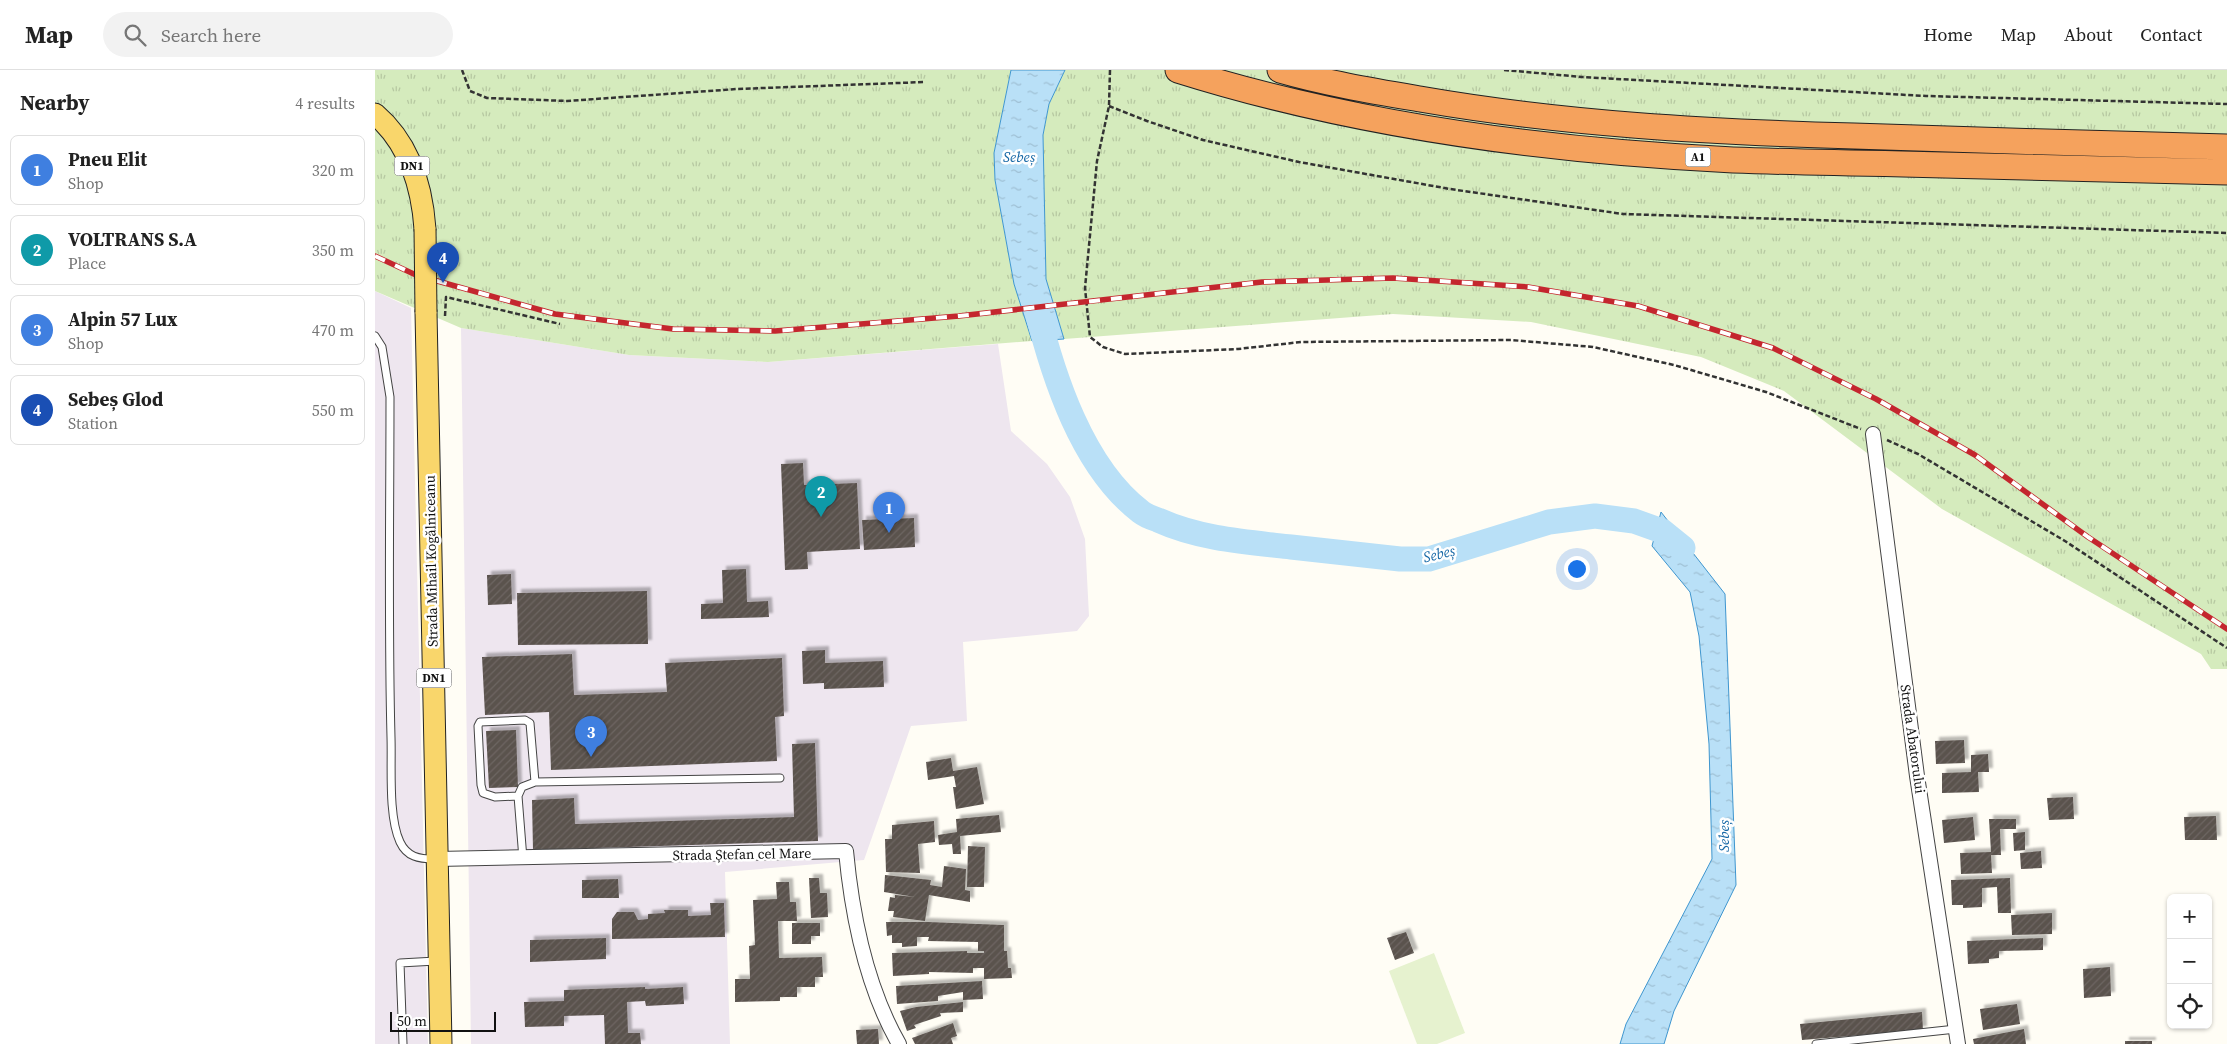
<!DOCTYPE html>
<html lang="en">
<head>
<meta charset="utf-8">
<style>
  :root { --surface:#fff; --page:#f2f2f2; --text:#222; --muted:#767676; --line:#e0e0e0; --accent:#c4262e }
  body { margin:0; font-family:"Source Serif 4",serif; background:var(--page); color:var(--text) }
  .controls { position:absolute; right:15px; bottom:15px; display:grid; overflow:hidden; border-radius:8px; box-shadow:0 1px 4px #0004 }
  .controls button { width:45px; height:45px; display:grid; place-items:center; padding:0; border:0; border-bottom:1px solid var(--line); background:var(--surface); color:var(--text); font:25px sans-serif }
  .scale { position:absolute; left:15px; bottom:12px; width:106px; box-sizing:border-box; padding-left:5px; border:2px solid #111; border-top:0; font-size:14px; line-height:18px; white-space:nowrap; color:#111; -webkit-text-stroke:4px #fff; paint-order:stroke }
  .you { position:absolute; left:1201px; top:498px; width:18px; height:18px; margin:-12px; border:4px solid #fff; border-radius:50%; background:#1a73e8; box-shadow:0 0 0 8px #1a73e833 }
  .badge { display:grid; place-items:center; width:32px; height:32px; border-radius:50%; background:var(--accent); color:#fff; font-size:16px; font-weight:700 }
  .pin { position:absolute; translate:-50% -41px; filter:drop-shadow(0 1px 2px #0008) }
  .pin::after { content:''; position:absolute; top:26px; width:18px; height:15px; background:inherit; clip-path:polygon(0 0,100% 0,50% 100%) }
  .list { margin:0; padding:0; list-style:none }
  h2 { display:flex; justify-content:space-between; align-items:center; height:65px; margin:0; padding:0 20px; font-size:21px }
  h2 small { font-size:16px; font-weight:400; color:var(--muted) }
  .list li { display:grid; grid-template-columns:32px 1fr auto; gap:15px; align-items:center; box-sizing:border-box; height:70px; margin:0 10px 10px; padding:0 10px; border:1px solid var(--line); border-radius:8px }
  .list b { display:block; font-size:19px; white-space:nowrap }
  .list p { margin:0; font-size:16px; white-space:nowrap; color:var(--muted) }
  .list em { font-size:16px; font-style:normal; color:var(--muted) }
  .icon { flex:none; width:28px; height:28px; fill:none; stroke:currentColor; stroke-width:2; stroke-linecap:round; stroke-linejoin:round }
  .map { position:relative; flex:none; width:1852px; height:974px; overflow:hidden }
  header { display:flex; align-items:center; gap:30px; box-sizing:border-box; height:70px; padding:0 25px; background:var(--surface); border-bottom:1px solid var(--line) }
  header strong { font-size:24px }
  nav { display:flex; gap:28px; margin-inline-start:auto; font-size:18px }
  .search { width:350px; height:45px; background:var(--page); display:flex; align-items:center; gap:12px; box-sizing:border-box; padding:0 18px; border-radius:28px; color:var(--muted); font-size:19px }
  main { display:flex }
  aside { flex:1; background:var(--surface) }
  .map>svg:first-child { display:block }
  .industrial { fill:#eee6ef }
  .grass { fill:url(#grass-tufts) }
  .pitch { fill:#e6f2cf }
  .water { fill:url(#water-ripples); stroke:#3f96cf }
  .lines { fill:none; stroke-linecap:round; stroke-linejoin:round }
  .river { stroke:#b9e0f7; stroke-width:25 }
  .building { fill:url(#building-hatch); filter:url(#shadow) }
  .service-casing { stroke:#444; stroke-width:9 }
  .minor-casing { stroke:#444; stroke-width:16 }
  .primary-casing { stroke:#222; stroke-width:23 }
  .motorway-casing { stroke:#222; stroke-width:27 }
  .path { stroke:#333; stroke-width:2.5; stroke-dasharray:5 2.5; stroke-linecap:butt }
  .service { stroke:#fff; stroke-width:7 }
  .minor { stroke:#fff; stroke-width:14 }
  .primary { stroke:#f9d66b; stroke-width:21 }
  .motorway { stroke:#f5a25d; stroke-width:25 }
  .rail-casing { stroke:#c4262e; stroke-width:5.5 }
  .rail { stroke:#fff; stroke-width:4; stroke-dasharray:11; stroke-linecap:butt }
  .primary-bridge-casing { stroke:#222; stroke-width:23; stroke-linecap:butt }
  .primary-bridge { stroke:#f9d66b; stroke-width:21 }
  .labels { text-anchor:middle; stroke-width:5; stroke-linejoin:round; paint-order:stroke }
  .shield { fill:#fff; stroke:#585858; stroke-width:1 }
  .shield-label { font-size:12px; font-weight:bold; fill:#111 }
  .street-label { font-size:14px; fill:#111; stroke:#fff }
  .water-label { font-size:15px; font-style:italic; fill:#1768a6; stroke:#fff }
</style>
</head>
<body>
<header>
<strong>Map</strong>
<div class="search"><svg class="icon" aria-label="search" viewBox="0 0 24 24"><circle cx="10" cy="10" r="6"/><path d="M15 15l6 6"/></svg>Search here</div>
<nav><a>Home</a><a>Map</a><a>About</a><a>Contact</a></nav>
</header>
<main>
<aside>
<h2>Nearby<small>4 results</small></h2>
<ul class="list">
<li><span class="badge" style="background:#3f7fe0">1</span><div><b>Pneu Elit</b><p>Shop</p></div><em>320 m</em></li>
<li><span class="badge" style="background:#0f9aa8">2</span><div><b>VOLTRANS S.A</b><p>Place</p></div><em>350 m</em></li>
<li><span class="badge" style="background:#3f7fe0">3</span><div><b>Alpin 57 Lux</b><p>Shop</p></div><em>470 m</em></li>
<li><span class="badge" style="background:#1a4fb4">4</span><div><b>Sebeș Glod</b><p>Station</p></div><em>550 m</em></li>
</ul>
</aside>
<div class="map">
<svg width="1852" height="974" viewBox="0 0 1852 974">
  <defs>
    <pattern id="grass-tufts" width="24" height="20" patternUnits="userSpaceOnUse" patternTransform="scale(1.25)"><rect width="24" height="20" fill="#d5ebbd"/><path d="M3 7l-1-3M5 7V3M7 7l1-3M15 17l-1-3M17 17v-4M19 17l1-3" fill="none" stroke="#b6c8a1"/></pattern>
    <pattern id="water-ripples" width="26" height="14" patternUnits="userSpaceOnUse" patternTransform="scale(1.25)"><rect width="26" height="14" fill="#b9e0f7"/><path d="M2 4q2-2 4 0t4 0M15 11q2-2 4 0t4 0" fill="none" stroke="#9ebfd3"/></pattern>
    <pattern id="building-hatch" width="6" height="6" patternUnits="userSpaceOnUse" patternTransform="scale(1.25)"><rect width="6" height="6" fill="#5a524d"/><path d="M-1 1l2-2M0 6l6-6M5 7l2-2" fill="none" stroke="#6d6662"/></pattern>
    <filter id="shadow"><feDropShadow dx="4" dy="-4" stdDeviation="1" flood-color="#0004"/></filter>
  </defs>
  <rect width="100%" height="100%" fill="#fffdf5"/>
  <path class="industrial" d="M0,221L36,238L53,974H0Z
    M86,258L254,285L393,292L623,274L636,361L672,394L695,427L710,469L714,546L702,561L588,572L592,651L536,656L489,790L350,802L355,974H96Z"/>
  <path class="grass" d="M0,0H636L619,83L620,110L639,214L657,271L393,292L254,285L86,258L0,221Z
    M690,0H1852V599H1836L1826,584L1567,439L1409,321L1326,287L1156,252L1018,244L689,269L671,209L668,65L674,34Z"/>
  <path class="pitch" d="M1059,883L1090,963L1062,974H1042L1014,901Z"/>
  <path class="water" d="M636,0H690L674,34L668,65L671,209L689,269L657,271L639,214L620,110L619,83Z
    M1286,442L1350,524L1361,815L1299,941L1289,974H1245L1251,954L1337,789L1334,674L1324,566L1315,522L1277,476Z"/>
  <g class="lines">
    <path class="river" d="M661,237C678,306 707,397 766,442C771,446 777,448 783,450C825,469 871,472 916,477C952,481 988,485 1025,489H1054L1174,452L1220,446L1259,451L1287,461L1308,478"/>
  </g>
  <path class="building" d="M428,393L429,415L482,413L485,479L432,482L433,499L410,500L406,394Z
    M539,448L540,477L489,480L487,450Z
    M371,499L372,532L393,531L394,547L326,549V534L348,533L347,500Z
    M136,504L137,534L113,535L112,505Z
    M272,521L273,574L143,575L142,523Z
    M450,580V593L508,591L509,617L449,619V613L428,614L427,581Z
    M197,584L199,625L292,622L290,593L407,588L409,646L400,647L402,691L176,700L174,642L110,645L107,587Z
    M141,660L143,717L114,718L111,661Z
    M1589,670L1590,693L1561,694L1560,671Z
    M440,673L443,771L158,780L157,730L199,728L200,754L419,747L417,674Z
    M1613,684L1614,702H1603L1604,722L1567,723V703L1596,702V685Z
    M576,688L578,701L602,697L609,734L581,739L578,717H581L579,706L553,710L551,692Z
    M1698,727L1699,749L1674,750L1672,728Z
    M624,745L626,762L585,766L586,784H578L577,774L564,775L563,765L582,762L581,749Z
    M1841,746L1842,770H1810L1809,747Z
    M1598,747L1600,770L1569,773L1567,750Z
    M1614,749H1641V759H1625L1626,785H1616L1617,803L1586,804L1585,783L1616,782Z
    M559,751L560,772L543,774L545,803L511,802L510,769H517V755Z
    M1650,762V780L1639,781L1638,763Z
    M593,776L610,777L609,817H592Z
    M1666,781L1667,798L1646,799L1645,783Z
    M569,796L591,799L590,820L595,821V832L554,825L550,851L518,847L519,841H513L515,827L520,828V825L540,827L509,822L510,805L556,810L555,815L567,817Z
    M434,808H444L445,823H452L453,847L436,848Z
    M1635,808L1636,843H1623L1622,817L1607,818V837L1588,838V835H1577L1576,810Z
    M243,809L244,828H207V810Z
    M401,812H414L415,832H421L422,851H403L404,888L447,887L448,907H440V917H422V927H405V931L360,932V909H375L374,876L380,875L378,830L402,829Z
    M335,833H349L350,867L237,869V849L242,842H259L263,850L273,849V844L290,843L289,840H313V846L336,845Z
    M1677,843V864L1637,865L1636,845Z
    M511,852H553L629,855V881H632L633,898H636L637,908L609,909V898H598V903L554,902V904L518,906L517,883L592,881V883H609V881H603V872L553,871L554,867H542V876L527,877V873H517V865L512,866Z
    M417,853H445V866H436V874H417Z
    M1031,862L1039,883L1020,890L1012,868Z
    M231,868V889L155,892V870Z
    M1668,868V880L1624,881V888L1614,889V893L1593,894L1592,871Z
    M1735,897L1736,926L1709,928L1708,899Z
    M607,911L608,929L588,930V922L563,926V931L522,934L521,916Z
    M270,917V919L308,917L309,934L271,936L270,931L252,932L253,963H265L266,974H230L229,945L189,946V956L150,957L149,932L189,931V920Z
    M588,932V942L565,943L566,946L539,955L541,958L532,961L525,941L541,937Z
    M1642,934L1645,954L1608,960L1605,939Z
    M1547,942L1548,960L1427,970L1425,954Z
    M578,953L582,966L576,968L578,974H540L537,968Z
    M503,959L504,974H482L481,960Z
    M1649,959L1651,974H1599L1598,969Z
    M1750,971H1777V974H1750Z"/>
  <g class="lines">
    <g class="service-casing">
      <path id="service" d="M0,266L7,277L15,327C15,440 13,554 16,667C17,697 13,746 25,772C32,787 44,789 59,789
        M143,726L120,727L108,723L106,715L103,656L105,652L150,650L155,653L160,712
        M148,789L143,726L147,717L160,712L405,708
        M28,974L25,893L61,891
        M1441,974L1581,959"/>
    </g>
    <g class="minor-casing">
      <path id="minor" d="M1498,364L1542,706L1583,974
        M62,789L471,781C477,845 492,918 524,974"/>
    </g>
    <g class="primary-casing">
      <path id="primary" d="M0,44C34,73 47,116 50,159
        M51,242L66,974"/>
    </g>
    <g class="motorway-casing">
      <path id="motorway" d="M803,0C981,56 1171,81 1358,90C1414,92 1471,93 1528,94C1636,97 1744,100 1852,102
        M905,0C950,13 998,21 1045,29C1189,54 1333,62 1479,66C1603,70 1728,74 1852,77"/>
    </g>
    <path class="path" d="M87,0L95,21L112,28L192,31L362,19L550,12
      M735,0L734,36L722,91L710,218L715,267L728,277L750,284L863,279L926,272L1136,270L1218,277L1299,295L1391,322L1486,359
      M1129,0L1207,7L1551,26L1852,34
      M734,36L772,51L828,70L924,92L1075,119L1248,144L1852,163
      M70,246L71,227L185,254
      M1512,370L1543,384L1690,471L1852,578"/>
    <use href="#service" class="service"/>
    <use href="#minor" class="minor"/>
    <use href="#primary" class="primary"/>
    <use href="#motorway" class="motorway"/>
    <g class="rail-casing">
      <path id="rail" d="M0,186L41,205L180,244L298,259L400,261L584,246L887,212L1018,208L1153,217L1263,236L1398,278L1501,329L1600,385L1713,467L1852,559"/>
    </g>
    <use href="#rail" class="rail"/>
    <g class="primary-bridge-casing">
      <path id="primary-bridge" d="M50,159L51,242"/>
    </g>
    <use href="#primary-bridge" class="primary-bridge"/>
  </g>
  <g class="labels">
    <g class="shield">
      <rect x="1310.5" y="77.5" width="25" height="19" rx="4"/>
      <rect x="19.5" y="86.5" width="35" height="19" rx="4"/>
      <rect x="41.5" y="598.5" width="35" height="19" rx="4"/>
    </g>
    <g class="shield-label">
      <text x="1323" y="91">A1</text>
      <text x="37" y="100">DN1</text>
      <text x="59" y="612">DN1</text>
    </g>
    <g class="street-label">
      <text transform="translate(56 491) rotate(-91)" y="5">Strada Mihail Kogălniceanu</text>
      <text transform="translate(1538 669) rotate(82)" y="5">Strada Abatorului</text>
      <text transform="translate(367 784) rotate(-1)" y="5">Strada Ștefan cel Mare</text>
    </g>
    <g class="water-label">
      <text x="644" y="92">Sebeș</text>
      <text transform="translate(1064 484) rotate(-13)" y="5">Sebeș</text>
      <text transform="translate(1349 766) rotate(-90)" y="5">Sebeș</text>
    </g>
  </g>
</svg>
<div class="controls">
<button>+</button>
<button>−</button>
<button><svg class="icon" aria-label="locate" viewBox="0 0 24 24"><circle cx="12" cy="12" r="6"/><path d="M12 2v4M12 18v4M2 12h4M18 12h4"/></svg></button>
</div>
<div class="scale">50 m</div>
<div class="you"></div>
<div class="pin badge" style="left:514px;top:463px;background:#3f7fe0">1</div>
<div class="pin badge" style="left:446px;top:447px;background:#0f9aa8">2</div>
<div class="pin badge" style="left:216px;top:687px;background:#3f7fe0">3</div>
<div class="pin badge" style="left:68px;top:213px;background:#1a4fb4">4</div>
</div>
</main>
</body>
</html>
